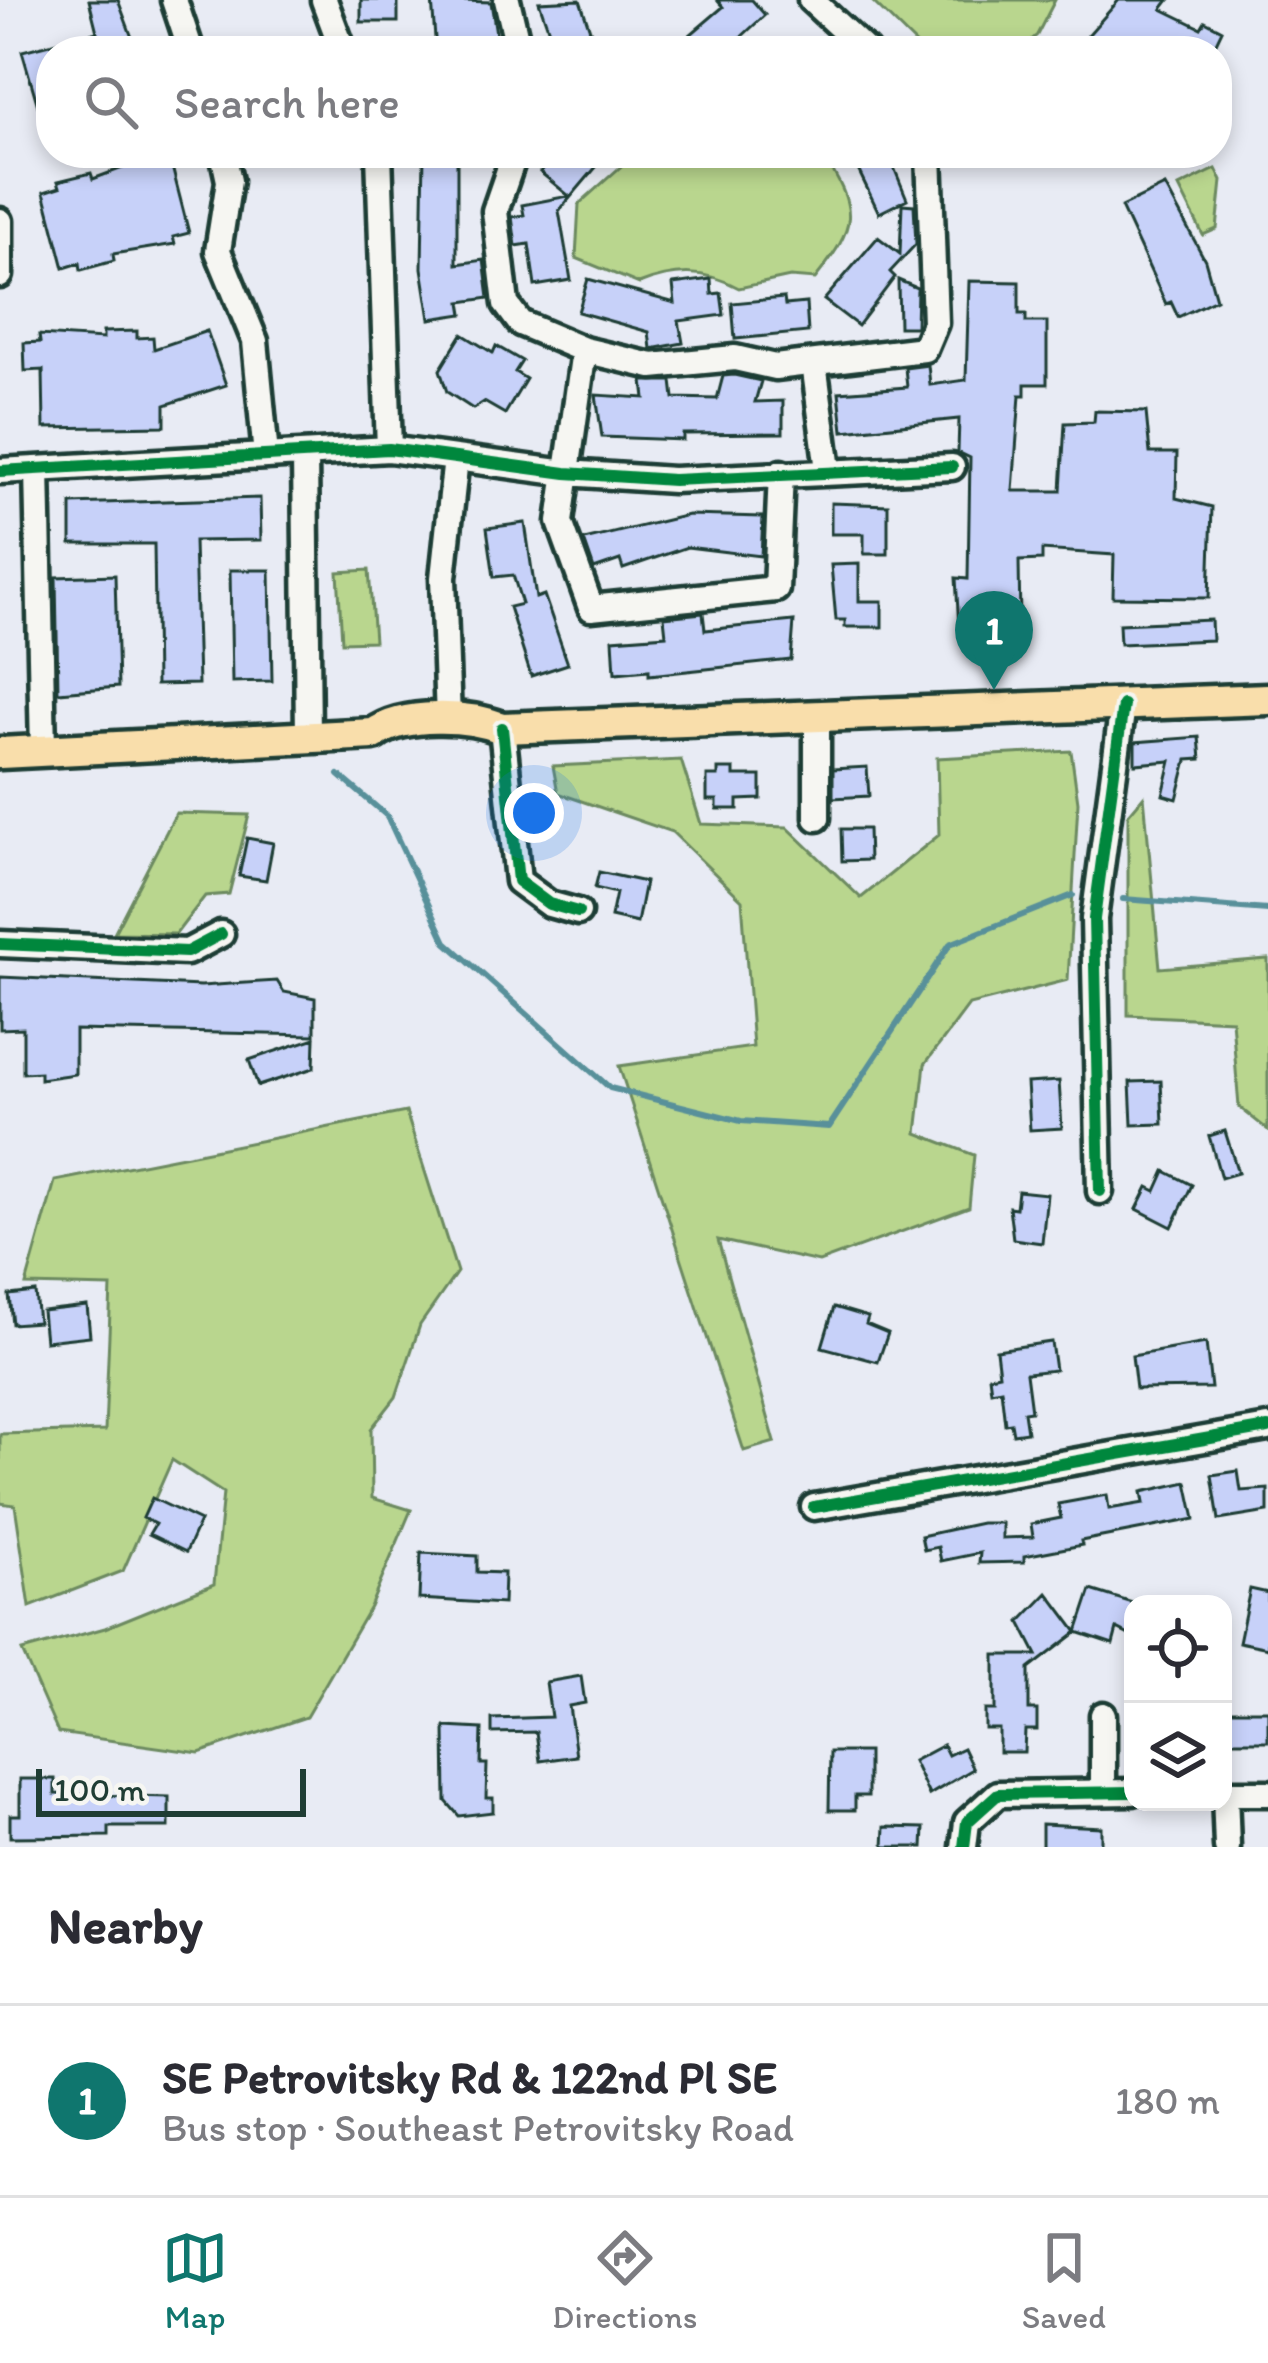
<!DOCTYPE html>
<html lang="en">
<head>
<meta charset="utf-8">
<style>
  :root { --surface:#fff; --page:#f2f2f3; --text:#2b2b33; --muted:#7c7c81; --line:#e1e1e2; --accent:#0f766e }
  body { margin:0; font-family:Itim,sans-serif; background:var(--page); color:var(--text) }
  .controls { position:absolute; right:36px; bottom:36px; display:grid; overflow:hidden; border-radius:24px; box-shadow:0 6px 18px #0003 }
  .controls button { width:108px; height:108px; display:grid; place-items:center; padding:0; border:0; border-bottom:3px solid var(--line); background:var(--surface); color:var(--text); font:60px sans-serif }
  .scale { position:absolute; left:36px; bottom:30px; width:270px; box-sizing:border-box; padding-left:12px; border:6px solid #1f3d34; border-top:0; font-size:33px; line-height:42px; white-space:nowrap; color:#1f3d34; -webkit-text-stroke:9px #f6f6f2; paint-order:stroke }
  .you { position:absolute; left:534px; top:813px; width:42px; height:42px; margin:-30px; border:9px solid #fff; border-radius:50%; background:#1a73e8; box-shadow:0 0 0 18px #1a73e833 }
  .badge { display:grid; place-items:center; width:78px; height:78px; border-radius:50%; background:var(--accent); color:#fff; font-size:39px; font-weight:700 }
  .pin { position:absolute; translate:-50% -99px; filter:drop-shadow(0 3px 6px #0008) }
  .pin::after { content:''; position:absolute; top:63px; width:42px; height:36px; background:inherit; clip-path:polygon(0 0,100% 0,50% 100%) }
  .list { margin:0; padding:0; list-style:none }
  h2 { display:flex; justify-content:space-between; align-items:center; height:156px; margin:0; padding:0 48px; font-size:51px }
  h2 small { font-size:39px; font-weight:400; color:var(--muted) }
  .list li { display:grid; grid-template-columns:78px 1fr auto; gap:36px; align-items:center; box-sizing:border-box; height:192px; padding:0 48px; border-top:3px solid var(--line) }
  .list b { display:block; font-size:45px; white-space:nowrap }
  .list p { margin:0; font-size:39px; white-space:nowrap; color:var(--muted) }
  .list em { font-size:39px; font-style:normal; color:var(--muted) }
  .icon { flex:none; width:66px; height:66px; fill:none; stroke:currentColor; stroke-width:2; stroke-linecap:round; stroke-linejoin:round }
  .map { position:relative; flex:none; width:1268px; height:1847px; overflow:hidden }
  .search { position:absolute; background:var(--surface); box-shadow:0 6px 18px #0003; left:36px; right:36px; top:36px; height:132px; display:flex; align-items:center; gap:30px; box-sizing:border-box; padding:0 42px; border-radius:48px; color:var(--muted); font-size:45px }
  .sheet { height:348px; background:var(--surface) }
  nav { display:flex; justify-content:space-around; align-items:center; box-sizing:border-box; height:168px; border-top:3px solid var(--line); background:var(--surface); font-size:33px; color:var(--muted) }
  nav a { display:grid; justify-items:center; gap:6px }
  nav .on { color:var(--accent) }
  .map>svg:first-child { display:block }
  .green { fill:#b9d68e; stroke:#6c8a61; stroke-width:3 }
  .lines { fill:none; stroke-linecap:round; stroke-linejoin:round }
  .stream { stroke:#58909a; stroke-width:6 }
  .building { fill:#c7d1f9; stroke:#1f3d34; stroke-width:3 }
  .minor-casing { stroke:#1f3d34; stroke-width:33 }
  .major-casing { stroke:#1f3d34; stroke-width:39 }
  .minor { stroke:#f6f6f2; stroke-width:24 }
  .major { stroke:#f9deab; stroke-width:30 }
  .cycleway-casing { stroke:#f6f6f2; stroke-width:20 }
  .cycleway { stroke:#00873e; stroke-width:12 }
</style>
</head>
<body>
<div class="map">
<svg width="1268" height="1847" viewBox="0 0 1268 1847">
  <rect width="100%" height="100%" fill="#e8ebf4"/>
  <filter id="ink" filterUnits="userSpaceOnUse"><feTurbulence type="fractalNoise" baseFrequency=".00833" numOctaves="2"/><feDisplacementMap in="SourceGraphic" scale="24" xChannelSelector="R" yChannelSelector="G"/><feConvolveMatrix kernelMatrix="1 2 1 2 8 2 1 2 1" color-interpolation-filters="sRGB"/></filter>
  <g filter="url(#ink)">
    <path class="green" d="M871,0H1055L1037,35L1019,51H923Z
      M636,153H822C859,212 858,224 815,279L790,277L739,288C704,269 675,270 639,284L576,258L579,204Z
      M1216,169L1222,181L1217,229L1203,235L1179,187Z
      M369,570L374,641L342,642L338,572Z
      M1071,751L1078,802L1068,980L969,1005L925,1064L917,1133L974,1155L969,1207L819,1262L718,1240L775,1442L744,1451L619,1066L753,1047L742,900L672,832L558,793L553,766L681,760L701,824L787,827L861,898L939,835L937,758Z
      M1144,796L1160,968L1268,959V1130L1239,1107L1232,1020L1128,1015V815Z
      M176,813L249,815L229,894L205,896L176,934L114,933Z
      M406,1112L457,1272L420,1325L396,1397L371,1429L372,1498L411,1510L370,1607L306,1717L199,1753L58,1733L22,1651L105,1628L214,1584L223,1493L172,1460L123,1571L30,1607L15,1505L0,1503V1434L105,1431L111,1287L26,1285L55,1181Z"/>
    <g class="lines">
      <path class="stream" d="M339,775L387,816L446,942L610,1088L741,1121L829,1127L950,944L1073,895
        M1123,899L1268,910"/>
    </g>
    <path class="building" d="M89,0H118L137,51H51V136L47,137L22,51L97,32Z
      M361,0H398V22H361Z
      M432,0L491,2L497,40L465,43L464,51H436Z
      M580,0L597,51H556L539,2Z
      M717,0H752L765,15L726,51H671L723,7Z
      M1119,0H1169L1162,9L1201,28L1205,21L1222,30L1212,51H1074Z
      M424,153H457V264L484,260L489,298L461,302L463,314L430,319L422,268Z
      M556,153H608L559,211L571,280L535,286L529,244L516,246L512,217L524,215L522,205L569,196L540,172Z
      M850,153H888L907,199L879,213Z
      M152,157L154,164L170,159L189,233L173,237L175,244L113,254L114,261L81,270L80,263L64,268L44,192L60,187L58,181L91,173L93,179Z
      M1165,186L1205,260L1216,299L1178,317L1171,302L1166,304L1121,207Z
      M902,204L914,205L916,244L890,272L895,277L858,326L824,300L878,237L900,254Z
      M588,279L675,303L673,284L711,279L712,294L721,293L724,315L679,321L683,343L651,349L649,332L578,312Z
      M898,280L917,288L916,327H899Z
      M969,281L1019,282V314H1026V322H1047V384H1025V395H1020L1013,491H1061L1065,423L1094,422L1095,411L1146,412L1150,453H1177L1176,498L1212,507L1209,598L1113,597L1114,555L1042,550V560L1019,561L1020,623L959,628L956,578L968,579L970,458L958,452L959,419L843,431L839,392L907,387L905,368L928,365L930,385L966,380Z
      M784,298L785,305L806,303L808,332L735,339L732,303Z
      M137,331V338L153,337L154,349L207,331L226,385L165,405V426L44,428L43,370L25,371L24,343L40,342L39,335L103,339V332Z
      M462,334L493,353L496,346L522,361L515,372L526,379L505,414L484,402L473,409L447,392L440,370Z
      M734,375L761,381L755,402L783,401V433L683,434V440L602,437L596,395L645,398L643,381H672L674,398L717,399L723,376Z
      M260,498L261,540L194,541L198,684L156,685L154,544H71V504Z
      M831,503L888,505V554H864V534H831Z
      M688,515L763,517L761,556L687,547L623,569L620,560L594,569L584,540Z
      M525,523L536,598L544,595L568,664L531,676L509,607L522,604L513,575L494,577L487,528Z
      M859,564V601H882V627H845V620H836L831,565Z
      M230,570H270L272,681L232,682Z
      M115,575L118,687L58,692L56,577Z
      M703,613L705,630L794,621L791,660L649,675V670L615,673L613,639L666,635L664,617Z
      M1211,620L1212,640L1120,644L1119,624Z
      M1199,737L1201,759L1187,760L1177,799L1163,795L1171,761L1135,764V742Z
      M867,767L869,796L833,798V769Z
      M718,769H734V776H761V799L738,800V809H717V800H707V776H718Z
      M841,829H868L869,860L842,861Z
      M247,838L273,843L266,880L239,876Z
      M599,872L645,882L637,923L611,917L616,893L595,888Z
      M0,977L201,986L277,981L284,992L315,998V1035L75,1030V1074L40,1079V1072L23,1073V1028L0,1029Z
      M315,1038L314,1068L258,1086L249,1060Z
      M1059,1081L1062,1128L1030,1130L1027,1083Z
      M1161,1081L1163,1124L1132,1125L1130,1082Z
      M1225,1131L1238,1173L1221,1178L1209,1136Z
      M1165,1171L1192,1185L1172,1227L1137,1209L1148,1187L1156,1191Z
      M1018,1191L1047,1194L1042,1243L1013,1239L1009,1207L1016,1208Z
      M35,1292L38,1322L12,1324L9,1295Z
      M87,1306L90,1336L45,1341L42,1311Z
      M834,1307L868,1317L866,1324L888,1333L878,1362L822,1347Z
      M1051,1342L1055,1370L1026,1373L1031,1411L1024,1412L1027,1432L1013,1434L1011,1423L1005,1424L1001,1389L991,1391L989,1376L999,1374L996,1350Z
      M1206,1343L1211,1388L1136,1389L1132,1356Z
      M1238,1471L1241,1491L1268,1489V1512L1219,1520L1212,1475Z
      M1187,1482L1195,1519L1081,1541L1082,1545L1024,1556V1562L979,1563L980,1553L941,1561L938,1547L924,1550L921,1536L981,1523H1002V1538L1033,1537L1031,1524L1061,1518L1058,1504L1107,1495L1109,1509L1144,1503L1142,1492Z
      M152,1498L200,1521L186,1552L149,1534L155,1524L143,1518Z
      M421,1553L477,1556V1572L504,1573L503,1604L419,1599Z
      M1250,1589L1268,1593V1648L1239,1642Z
      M1091,1590L1133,1603V1637L1117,1629L1113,1644L1077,1632L1029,1669V1710H1037V1730H1025L1024,1752H999V1729H985V1710H995V1655H1037L1020,1622L1048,1593L1077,1632Z
      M581,1676L585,1703L569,1706L576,1756L540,1761L536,1732L492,1733V1719L551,1717L546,1682Z
      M1225,1710H1268V1741H1225Z
      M445,1727L482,1729L481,1764H487L486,1798H493V1812L459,1816L446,1801Z
      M943,1745L948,1755L963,1748L973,1769L929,1795L913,1761Z
      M830,1752H868V1796H855V1810H829Z
      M20,1779H55V1794L169,1797V1827H109V1836L10,1837V1815H20Z
      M1042,1824L1101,1827V1847H1042Z
      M885,1827L924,1828L923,1847H884Z"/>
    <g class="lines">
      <g class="minor-casing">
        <path id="minor" d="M174,0L191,51
          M324,0L343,51
          M507,0L519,51
          M811,0L866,51
          M223,153L229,181L218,251L255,341L266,456
          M379,153L389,449
          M515,153L495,211L506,304L520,323L584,350L560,522L591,608L776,589L781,473
          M0,221V275
          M584,350L652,366L735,358L775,367L924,349L935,323L929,153
          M814,363L828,470
          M305,455L308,737
          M37,469L43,751
          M0,471L389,449L566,473L673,480L952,467
          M817,716V818
          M448,720L443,578L456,458
          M502,728L518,881L549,904L578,912
          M0,944L187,952L221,934
          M1100,1191L1094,919L1123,705
          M814,1507L1268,1428
          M1103,1715V1791
          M1223,1793H1268
          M1225,1793L1227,1847
          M964,1847L967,1822L998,1794L1133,1792"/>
      </g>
      <g class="major-casing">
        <path id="major" d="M0,753L374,734C404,712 468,715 502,728L1268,699"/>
      </g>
      <use href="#minor" class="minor"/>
      <use href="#major" class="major"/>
      <g class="cycleway-casing">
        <path id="cycleway" d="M0,471L389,449L566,473L673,480L952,467
          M502,728L518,881L549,904L578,912
          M0,944L187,952L221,934
          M1100,1191L1094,919L1123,705
          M814,1507L1268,1428
          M964,1847L967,1822L998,1794L1133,1792"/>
      </g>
      <use href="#cycleway" class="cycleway"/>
    </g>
  </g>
</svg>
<div class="controls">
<button><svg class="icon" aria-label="locate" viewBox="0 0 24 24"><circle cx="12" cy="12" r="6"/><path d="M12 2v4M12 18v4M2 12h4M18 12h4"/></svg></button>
<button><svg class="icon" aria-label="layers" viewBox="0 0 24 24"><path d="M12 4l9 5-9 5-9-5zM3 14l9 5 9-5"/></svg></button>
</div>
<div class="scale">100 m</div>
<div class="you"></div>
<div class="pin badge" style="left:994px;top:690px">1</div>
<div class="search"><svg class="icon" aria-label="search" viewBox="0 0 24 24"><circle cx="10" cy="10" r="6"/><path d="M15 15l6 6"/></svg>Search here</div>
</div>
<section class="sheet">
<h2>Nearby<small></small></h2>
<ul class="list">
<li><span class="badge">1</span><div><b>SE Petrovitsky Rd &amp; 122nd Pl SE</b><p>Bus stop · Southeast Petrovitsky Road</p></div><em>180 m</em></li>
</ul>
</section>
<nav>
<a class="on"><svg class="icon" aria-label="map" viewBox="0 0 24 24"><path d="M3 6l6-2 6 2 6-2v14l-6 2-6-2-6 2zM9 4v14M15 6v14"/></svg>Map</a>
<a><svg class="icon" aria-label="directions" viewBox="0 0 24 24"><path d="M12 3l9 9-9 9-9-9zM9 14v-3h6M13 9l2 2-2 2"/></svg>Directions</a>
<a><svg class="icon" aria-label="saved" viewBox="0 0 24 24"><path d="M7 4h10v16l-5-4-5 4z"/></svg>Saved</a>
</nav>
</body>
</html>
